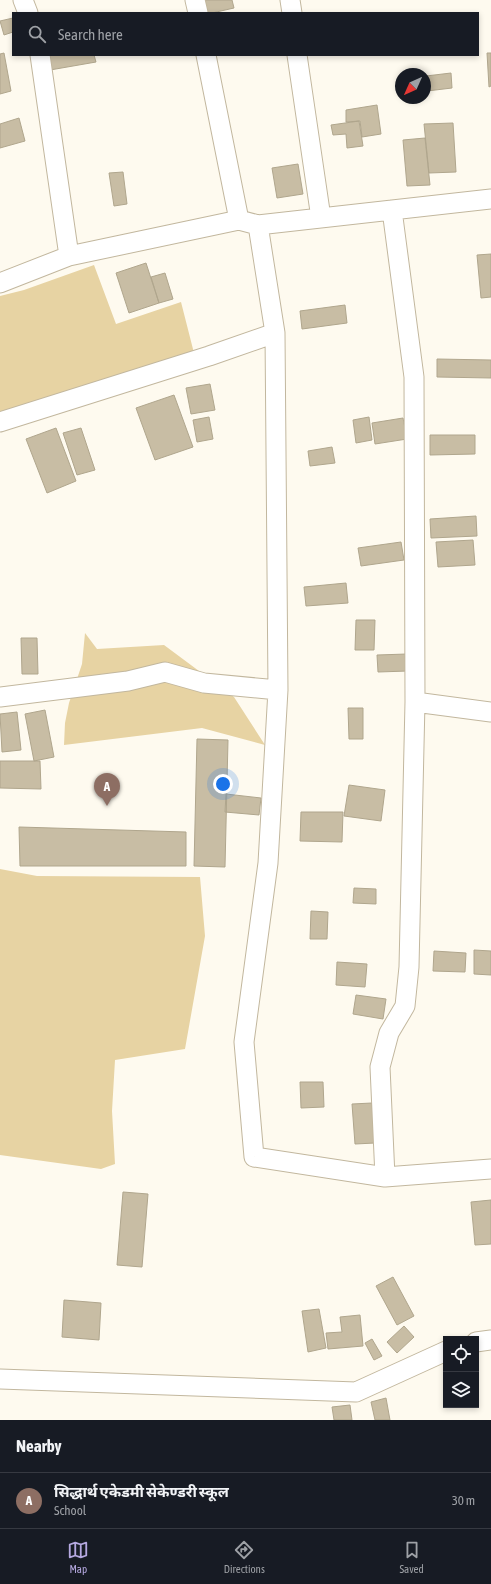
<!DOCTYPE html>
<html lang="en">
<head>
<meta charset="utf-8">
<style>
  :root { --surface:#171b24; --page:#242831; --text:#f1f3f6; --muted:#9ea1a6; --line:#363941; --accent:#b6a9e1 }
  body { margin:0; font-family:"Asap Condensed","Noto Sans Devanagari",sans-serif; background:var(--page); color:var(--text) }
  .controls { position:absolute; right:12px; bottom:12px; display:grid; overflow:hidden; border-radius:0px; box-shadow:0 2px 6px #0003 }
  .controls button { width:36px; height:36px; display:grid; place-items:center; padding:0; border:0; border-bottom:1px solid var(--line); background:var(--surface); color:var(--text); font:20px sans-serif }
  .compass { position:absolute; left:395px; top:68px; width:36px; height:36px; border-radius:50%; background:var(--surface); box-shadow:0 2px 6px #0003; rotate:225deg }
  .you { position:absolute; left:223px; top:784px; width:14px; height:14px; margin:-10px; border:3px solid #fff; border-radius:50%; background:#1a73e8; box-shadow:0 0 0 6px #1a73e833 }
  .badge { display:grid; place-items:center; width:26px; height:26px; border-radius:50%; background:var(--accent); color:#fff; font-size:13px; font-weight:700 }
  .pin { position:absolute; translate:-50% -33px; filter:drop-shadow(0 1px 2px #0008) }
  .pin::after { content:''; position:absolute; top:21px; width:14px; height:12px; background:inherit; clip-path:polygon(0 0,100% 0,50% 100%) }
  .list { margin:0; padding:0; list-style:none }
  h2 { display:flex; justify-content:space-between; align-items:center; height:52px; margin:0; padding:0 16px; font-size:17px }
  h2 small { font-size:13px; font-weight:400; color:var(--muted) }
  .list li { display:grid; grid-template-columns:26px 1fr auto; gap:12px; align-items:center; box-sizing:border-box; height:56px; padding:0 16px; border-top:1px solid var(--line) }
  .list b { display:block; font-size:15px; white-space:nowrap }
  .list p { margin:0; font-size:13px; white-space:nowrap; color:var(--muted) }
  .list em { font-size:13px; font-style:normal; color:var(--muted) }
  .icon { flex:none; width:22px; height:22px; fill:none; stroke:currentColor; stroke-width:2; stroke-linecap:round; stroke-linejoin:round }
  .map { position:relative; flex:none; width:491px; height:1420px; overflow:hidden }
  .search { position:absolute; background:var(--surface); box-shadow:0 2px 6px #0003; left:12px; right:12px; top:12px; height:44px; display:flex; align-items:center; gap:10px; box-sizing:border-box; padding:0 14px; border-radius:0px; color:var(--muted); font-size:15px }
  .sheet { height:108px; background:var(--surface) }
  nav { display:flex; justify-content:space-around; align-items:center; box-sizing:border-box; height:56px; border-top:1px solid var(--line); background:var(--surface); font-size:11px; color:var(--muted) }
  nav a { display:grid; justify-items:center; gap:2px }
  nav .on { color:var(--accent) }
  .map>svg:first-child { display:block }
  .green { fill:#e7d3a3 }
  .building { fill:#c8bda4; stroke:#b0a68d }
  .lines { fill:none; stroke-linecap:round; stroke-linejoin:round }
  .minor-casing { stroke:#c2b79e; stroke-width:21 }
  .minor { stroke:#fff; stroke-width:19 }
</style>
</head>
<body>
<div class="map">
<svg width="491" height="1420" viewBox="0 0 491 1420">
  <rect width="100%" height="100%" fill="#fefaef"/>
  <path class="green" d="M94,265L116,324L181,302L195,357L0,416V296L24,290Z
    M85,633L97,649L164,645L234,697L265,745L202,728L64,745L65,723L69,703L82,664Z
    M0,869L37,876L200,877L205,936L185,1049L115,1060L112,1111L115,1164L101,1169L0,1155Z"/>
  <path class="building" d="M200,0H232L234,8L212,13H203Z
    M13,18V32L4,35L0,21Z
    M4,53L11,91L0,94V54Z
    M487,53H491V86L489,87Z
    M47,55H94L96,62L50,70Z
    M451,73L452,88L427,91L426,76Z
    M377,105L381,134L362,137L360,121L346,122V110Z
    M19,118L25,141L0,148V124Z
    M359,121L363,146L347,148L346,134L333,135L331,125Z
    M453,123L456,172L429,173L424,124Z
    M425,138L430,185L407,186L403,140Z
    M298,164L303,194L277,198L272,168Z
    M123,172L127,204L114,206L109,173Z
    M491,254V297L481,298L477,255Z
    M146,263L159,303L129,313L116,273Z
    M165,273L173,299L159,303L151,277Z
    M345,305L347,323L302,329L300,311Z
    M437,359L491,360V378L437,377Z
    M210,384L215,410L191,414L186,388Z
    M174,395L193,447L155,460L136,408Z
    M209,417L213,439L197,442L193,420Z
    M369,417L372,440L356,443L353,420Z
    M403,418L407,439L375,444L372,423Z
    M56,428L76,481L47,493L26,439Z
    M81,428L95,470L77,475L63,433Z
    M430,435H475V454L430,455Z
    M332,447L335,463L310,466L308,451Z
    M476,516L477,536L431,538L430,519Z
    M473,540L475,565L438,567L436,542Z
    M401,542L404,560L361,566L358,548Z
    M346,583L348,603L306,606L304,587Z
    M356,620H375L374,650H355Z
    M21,638H37L38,674H22Z
    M407,654L408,671L378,672L377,655Z
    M348,708H363V739H349Z
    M45,710L54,757L34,761L25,714Z
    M17,712L21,750L2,752L0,714Z
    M197,739L228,740L225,867L194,866Z
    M0,761H40L41,789L0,788Z
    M349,785L385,790L381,821L344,816Z
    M226,794L261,798L259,815L225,812Z
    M301,812H343L342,842L300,841Z
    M19,827L186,832V866H20Z
    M354,888L376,889V904L353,903Z
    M311,911L328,912L327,939H310Z
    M474,950L491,951V975L474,974Z
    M434,951L466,953L465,972L433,971Z
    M337,962L367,964L365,987L336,985Z
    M356,995L386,999L383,1019L353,1014Z
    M300,1082H323L324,1107L301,1108Z
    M372,1103L375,1143L355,1144L352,1104Z
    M123,1192L148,1194L142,1267L117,1265Z
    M491,1200V1244L475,1245L471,1202Z
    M393,1277L414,1316L397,1325L376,1286Z
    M64,1300L101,1303L99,1340L62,1337Z
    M319,1309L326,1348L308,1352L302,1311Z
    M360,1315L363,1346L328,1349L326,1333L342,1332L340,1317Z
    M404,1326L414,1337L397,1353L387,1342Z
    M372,1339L382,1356L374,1360L365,1343Z
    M386,1398L390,1420H375L371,1402Z
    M350,1405L352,1420H334L332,1407Z"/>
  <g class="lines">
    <g class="minor-casing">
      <path id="minor" d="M23,0L28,13
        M195,0L198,13
        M290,0L292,13
        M40,55L69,256
        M206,55L239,220
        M297,55L321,218
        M258,225L275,333L278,690L268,863L244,1042L254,1157L385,1177L491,1169
        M0,283L69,256L239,220L258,225L491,199
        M0,422L209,356L275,333
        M0,697L128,681L165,672L204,683L278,690
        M415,702L491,712
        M385,1177L380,1067L389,1033L405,1006L409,967L415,702L414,377L392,210
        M476,1342L491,1340
        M0,1379L356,1392L446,1351"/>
    </g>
    <use href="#minor" class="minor"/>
  </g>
</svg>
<div class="controls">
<button><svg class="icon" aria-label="locate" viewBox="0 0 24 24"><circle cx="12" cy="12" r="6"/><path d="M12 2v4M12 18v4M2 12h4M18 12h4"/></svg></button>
<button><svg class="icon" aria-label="layers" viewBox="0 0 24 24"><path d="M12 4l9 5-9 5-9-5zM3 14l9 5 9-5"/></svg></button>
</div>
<svg class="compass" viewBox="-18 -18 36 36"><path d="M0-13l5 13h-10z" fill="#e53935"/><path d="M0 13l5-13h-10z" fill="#9ea1a6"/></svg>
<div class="you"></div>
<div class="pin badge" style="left:107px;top:806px;background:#8d6e63">A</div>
<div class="search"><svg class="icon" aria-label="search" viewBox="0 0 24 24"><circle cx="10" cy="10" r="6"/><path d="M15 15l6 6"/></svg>Search here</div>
</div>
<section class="sheet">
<h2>Nearby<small></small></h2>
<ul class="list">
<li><span class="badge" style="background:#8d6e63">A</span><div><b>सिद्धार्थ एकेडमी सेकेण्डरी स्कूल</b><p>School</p></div><em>30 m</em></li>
</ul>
</section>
<nav>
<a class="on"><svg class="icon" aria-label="map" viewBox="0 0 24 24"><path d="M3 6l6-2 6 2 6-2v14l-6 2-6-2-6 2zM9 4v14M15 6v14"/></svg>Map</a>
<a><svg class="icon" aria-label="directions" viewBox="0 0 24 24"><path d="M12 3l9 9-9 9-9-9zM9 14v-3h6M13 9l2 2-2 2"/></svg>Directions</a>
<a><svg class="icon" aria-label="saved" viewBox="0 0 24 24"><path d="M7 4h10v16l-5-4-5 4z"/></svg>Saved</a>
</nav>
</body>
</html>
